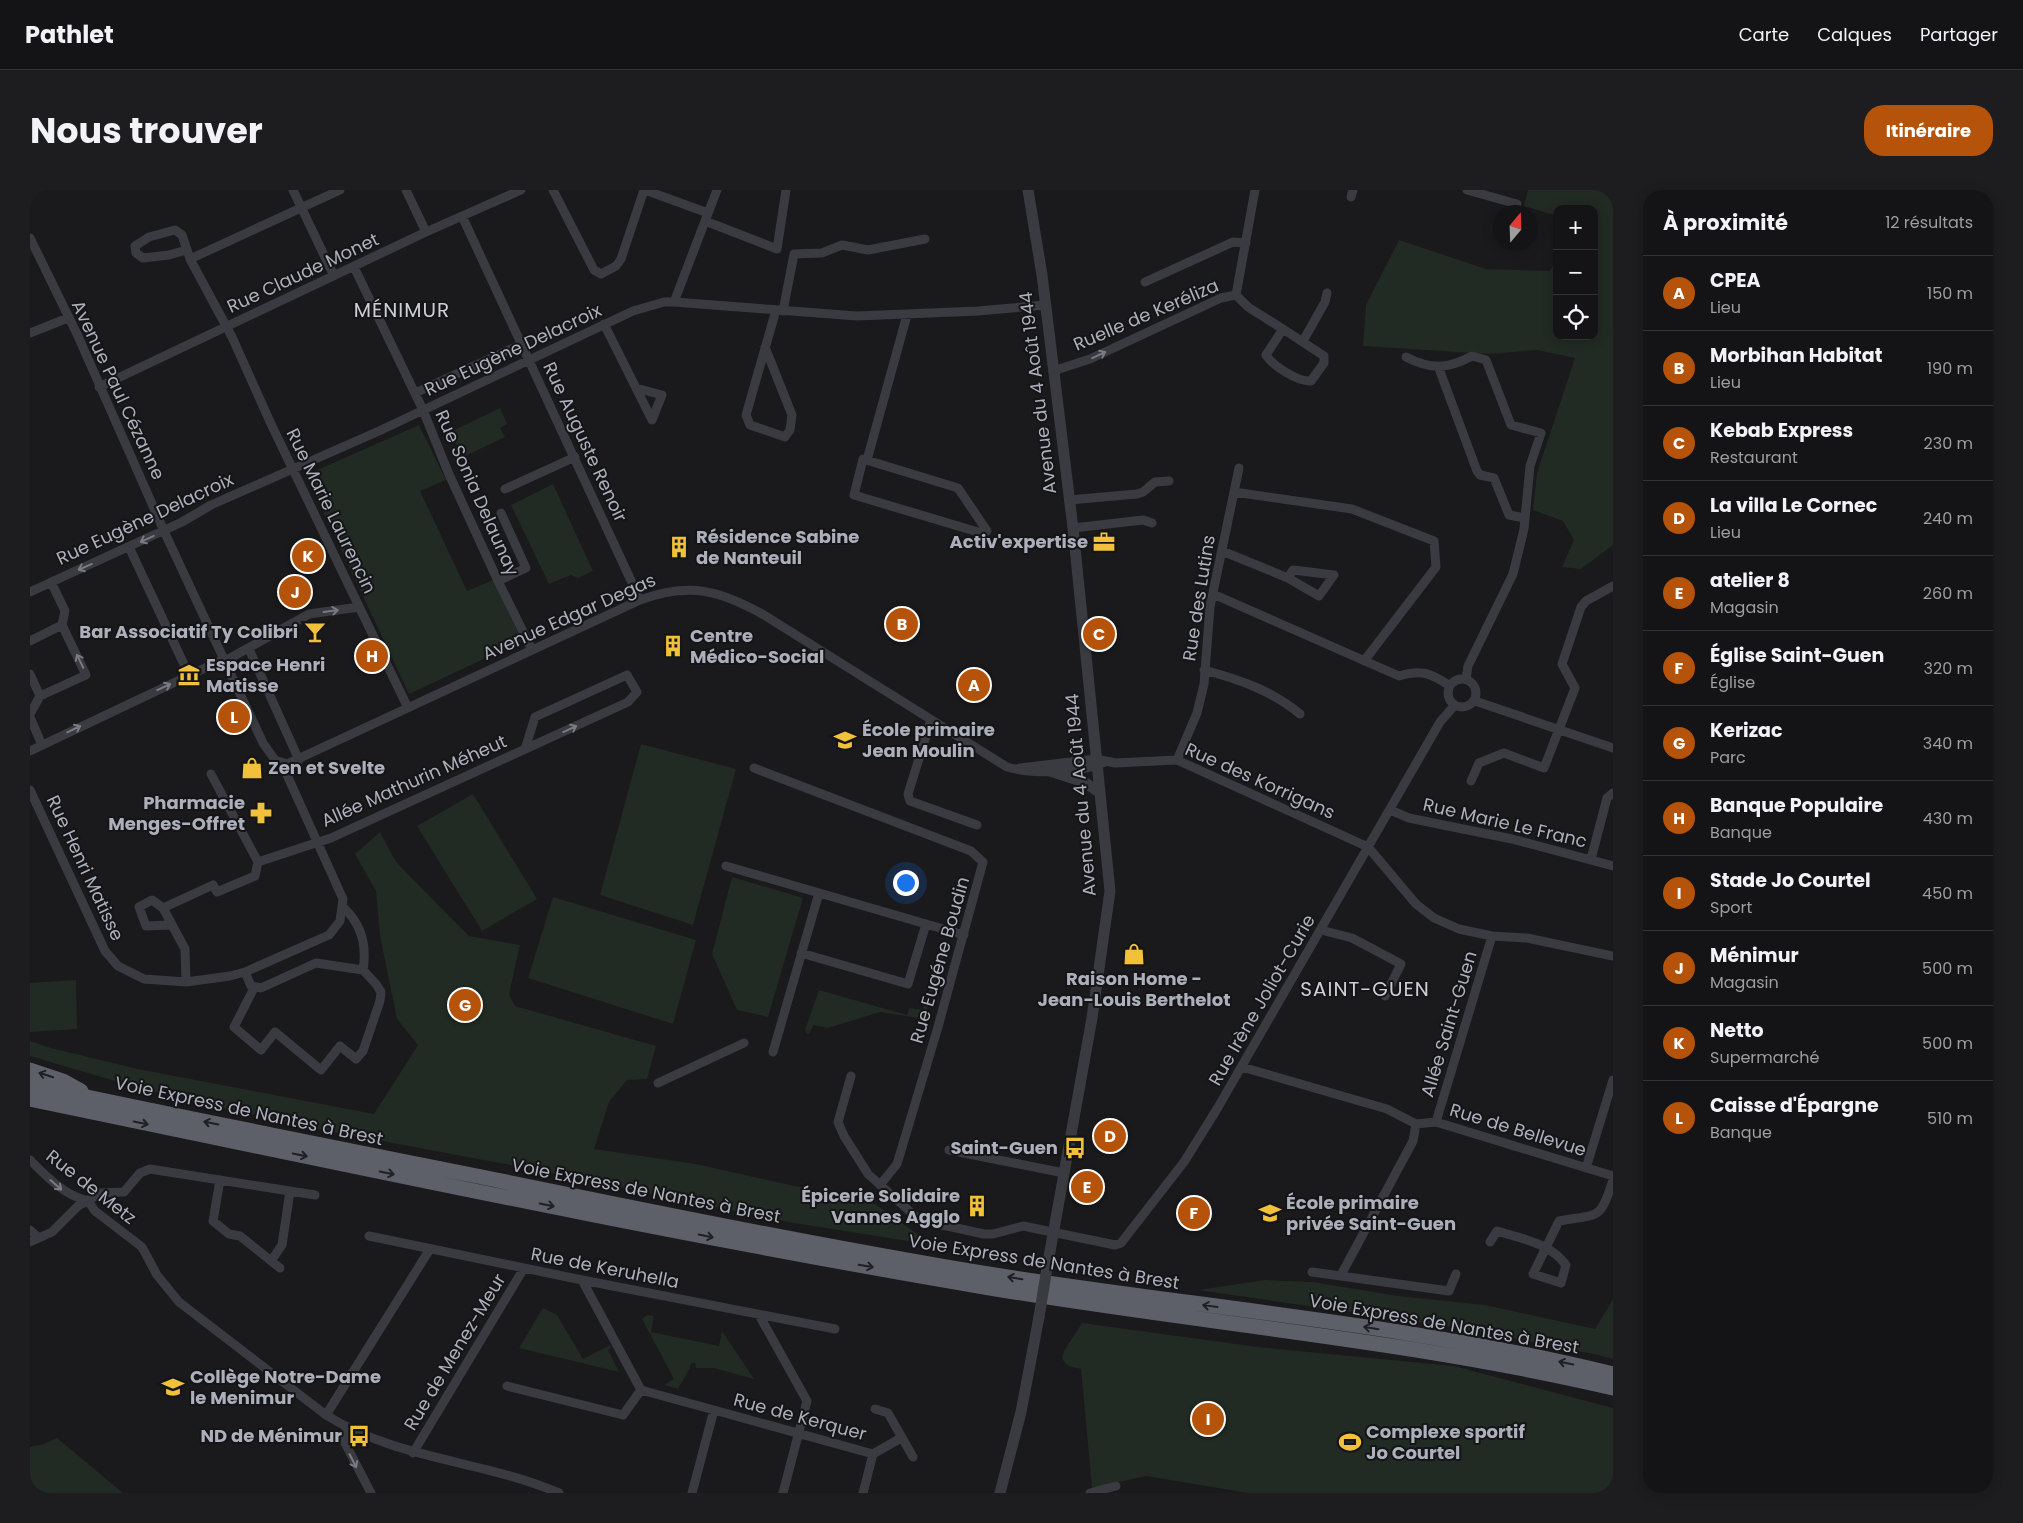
<!DOCTYPE html>
<html lang="fr">
<head>
<meta charset="utf-8">
<style>
  :root { --surface:#141315; --page:#1d1c1e; --text:#f1f3f6; --muted:#9d9ea0; --line:#333234; --accent:#b45309 }
  body { margin:0; font-family:Poppins,sans-serif; background:var(--page); color:var(--text) }
  .controls { position:absolute; right:15px; top:15px; display:grid; overflow:hidden; border-radius:10px; box-shadow:0 2px 12px #0003 }
  .controls button { width:45px; height:45px; display:grid; place-items:center; padding:0; border:0; border-bottom:1px solid var(--line); background:var(--surface); color:var(--text); font:25px sans-serif }
  .compass { position:absolute; left:1463px; top:15px; width:45px; height:45px; border-radius:50%; background:var(--surface); box-shadow:0 2px 12px #0003; rotate:19deg }
  .you { position:absolute; left:875px; top:692px; width:18px; height:18px; margin:-12px; border:4px solid #fff; border-radius:50%; background:#1a73e8; box-shadow:0 0 0 8px #1a73e833 }
  .badge { display:grid; place-items:center; width:32px; height:32px; border-radius:50%; background:var(--accent); color:#fff; font-size:16px; font-weight:700 }
  .pin { position:absolute; translate:-50% -50%; border:2px solid #fff; box-shadow:0 1px 5px #0006 }
  .list { margin:0; padding:0; list-style:none }
  h2 { display:flex; justify-content:space-between; align-items:center; height:65px; margin:0; padding:0 20px; font-size:21px }
  h2 small { font-size:16px; font-weight:400; color:var(--muted) }
  .list li { display:grid; grid-template-columns:32px 1fr auto; gap:15px; align-items:center; box-sizing:border-box; height:75px; padding:0 20px; border-top:1px solid var(--line) }
  .list b { display:block; font-size:19px; white-space:nowrap }
  .list p { margin:0; font-size:16px; white-space:nowrap; color:var(--muted) }
  .list em { font-size:16px; font-style:normal; color:var(--muted) }
  .icon { flex:none; width:28px; height:28px; fill:none; stroke:currentColor; stroke-width:2; stroke-linecap:round; stroke-linejoin:round }
  .map { position:relative; flex:none; width:1583px; height:1303px; overflow:hidden; border-radius:20px }
  header { display:flex; align-items:center; gap:30px; box-sizing:border-box; height:70px; padding:0 25px; background:var(--surface); border-bottom:1px solid var(--line) }
  header strong { font-size:24px }
  nav { display:flex; gap:28px; margin-inline-start:auto; font-size:18px }
  .intro { display:flex; align-items:center; justify-content:space-between; box-sizing:border-box; height:120px; padding:0 30px }
  h1 { margin:0; font-size:35px }
  .button { padding:12px 22px; border-radius:20px; background:var(--accent); color:#fff; font-size:18px; font-weight:700 }
  main { display:flex; gap:30px; padding:0 30px }
  aside { flex:1; background:var(--surface); border-radius:20px; box-shadow:0 2px 12px #0003 }
  .map>svg:first-child { display:block }
  .green { fill:#212a23 }
  .lines { fill:none; stroke-linecap:round; stroke-linejoin:round }
  .minor { stroke:#3a3b41; stroke-width:9 }
  .tertiary { stroke:#3a3b41; stroke-width:11 }
  .trunk { stroke:#5e6069; stroke-width:15 }
  .tertiary-bridge { stroke:#3a3b41; stroke-width:11 }
  .oneway { stroke:#797b84 }
  .oneway2 { stroke:#201f23 }
  .labels { text-anchor:middle; stroke-width:4; stroke-linejoin:round; paint-order:stroke }
  .street-label { font-size:18px; fill:#acb0bb; stroke:#151417 }
  .poi-label { font-size:18px; font-weight:bold; fill:#acb0bb; stroke:#151417; text-anchor:start }
  .quarter-label { font-size:20px; letter-spacing:1px; fill:#cdcfd7; stroke:#151417 }
</style>
</head>
<body>
<header>
<strong>Pathlet</strong>
<nav><a>Carte</a><a>Calques</a><a>Partager</a></nav>
</header>
<div class="intro"><h1>Nous trouver</h1><a class="button">Itinéraire</a></div>
<main>
<div class="map">
<svg width="1583" height="1303" viewBox="0 0 1583 1303">
  <rect width="100%" height="100%" fill="#1a191c"/>
  <path class="green" d="M1498,0H1583V355L1551,379L1532,377L1544,350L1533,331L1503,320L1507,283L1545,168L1507,160L1458,164L1333,156L1336,115L1369,50L1456,79L1520,81L1527,67V146H1564V19H1527V26L1494,16Z
    M470,218L477,234L470,238L475,247L433,267L420,242Z
    M389,235L416,290L390,301L437,401L463,390L492,451L379,504L276,285Z
    M523,294L563,381L548,388L541,385L519,394L481,315Z
    M611,554L706,579L663,735L570,705Z
    M443,604L507,709L452,741L387,636Z
    M350,642L366,672L439,746L490,755L479,804L485,816L626,856L617,889L597,890L579,912L564,959L666,974L845,1014L903,1055L758,1032L512,981L283,938L109,898L0,866V851L21,858L108,879L344,924L388,855L367,829L350,746L346,701L325,664Z
    M702,687L773,708L738,827L707,820L682,764Z
    M523,707L666,750L643,834L498,788Z
    M913,751L918,753L894,829L850,822L798,838L784,835L778,845L775,840L789,800L877,825L879,818L893,820Z
    M46,790L47,839L0,842V793Z
    M1235,1090L1283,1092L1368,1106L1455,1115L1565,1139L1583,1109V1169L1564,1164L1435,1139L1168,1100Z
    M513,1118L527,1125L553,1169L580,1155L581,1158L578,1160L589,1182L489,1158Z
    M617,1125L624,1126L621,1142L689,1156L692,1141L724,1189L684,1178H666L665,1173H661L660,1178L648,1199L634,1195L644,1189L612,1129Z
    M1052,1133L1228,1157L1424,1176L1583,1218V1303H1218L1116,1286L1062,1298L1051,1179L1038,1176L1032,1169L1034,1161Z
    M27,1248L93,1303H0V1257L14,1254Z"/>
  <g class="lines">
    <path class="minor" d="M263,0L304,86
      M376,0L396,42
      M523,0L564,80L571,84L586,76L591,69L614,0
      M615,0L678,23
      M1437,0L1487,14
      M1321,7L1323,0
      M432,26L610,410
      M675,31L747,59L756,0
      M0,48L47,144L134,341L233,553L245,570L257,574
      M156,60L139,65L113,68L106,63L105,56L119,47L145,40L152,45L160,69L202,147L241,234L378,518
      M160,69L310,0
      M324,77L393,220L418,282L468,391L502,460
      M1115,92L1203,52L1216,53
      M1206,105L1225,0
      M1206,105L1218,117L1253,139
      M644,112L687,0
      M753,121L764,64L792,63L812,55L838,60L895,49
      M574,134L622,230L632,205L606,198
      M1253,139L1294,166V173L1281,191C1268,192 1243,176 1236,165Z
      M0,143L38,128
      M1273,151L1295,112L1297,103
      M735,157L762,225L760,240L755,247L720,235L716,225L746,120
      M1376,167C1401,180 1418,179 1442,166L1456,170L1481,235L1511,243L1500,276L1494,339L1483,384L1438,476L1436,489
      M1408,176L1447,281L1450,285L1464,288L1479,325L1495,328
      M1023,181L1060,169L1191,108L1206,105
      M69,197L396,42L491,0
      M385,203L492,154
      M833,269L928,298L957,341L948,342L824,305Z
      M837,270L877,125
      M475,299L545,267
      M1204,302L1322,319L1404,351L1406,377L1334,471
      M1039,310L1107,304L1113,302L1125,292L1139,291
      M1043,338L1113,330L1122,333
      M99,357L159,485
      M1192,361L1258,388L1289,406L1304,385L1263,380L1258,388
      M468,391L496,378L471,323
      M21,392L35,421L32,435
      M0,402L152,332L181,315L349,241L603,121L634,112H644L827,126L948,121L1015,115
      M1183,404L1369,486C1391,479 1401,483 1420,496
      M0,451L32,435
      M219,459L269,570
      M195,471L279,424L329,417
      M1174,480C1208,489 1243,501 1270,524
      M0,484L10,506
      M1418 503a14 14 0 1 1 28 0a14 14 0 1 1-28 0Z
      M10,506L56,485L32,435
      M1445,511L1583,558
      M0,524L10,506
      M0,527L12,555
      M901,530L878,604L880,611L947,635
      M0,561L194,469
      M1147,570L1167,523L1174,494L1180,417L1209,278
      M257,574L610,410C660,392 689,400 734,425L977,577C1003,584 1049,584 1075,572
      M724,578L941,661L953,672L908,837L867,974L850,995
      M990,578L1066,569L1085,573L1147,570L1338,657L1386,714L1404,728L1429,739L1462,746L1497,748L1583,766
      M181,584L228,672
      M1441,591L1449,573L1474,563L1514,578L1545,498L1532,474L1551,417L1556,411L1583,396
      M0,600L75,761L88,776L114,789L156,792L200,786L215,782L299,745L310,731L313,709L257,585V574
      M1360,620L1379,628L1482,649L1583,676
      M1561,669L1577,608L1583,603
      M228,672L301,648L598,512L607,502L597,485L505,527L495,559
      M696,676L934,745
      M133,718L183,695L187,702L225,686L228,672
      M314,718C332,735 337,756 333,780
      M141,735L116,736L109,717L122,710L133,718L155,759L156,792
      M1291,740L1322,748L1371,774L1355,806
      M771,763L878,794L896,734
      M215,782L221,796L231,798L286,773L333,780L346,794L351,802L350,811L333,861L326,869L310,856L291,880L245,842L231,860L204,837L224,798
      M743,862L789,703
      M1212,877L1357,919L1386,934L1406,932L1583,986
      M821,886L808,932L814,946L838,984L886,1027L894,1031L954,1044H963L993,1036L1085,1055L1091,1053L1154,972L1187,919L1410,532L1424,516
      M628,893L714,853
      M1406,932L1462,746
      M919,960L1034,983
      M0,970C17,987 34,1005 58,1011L65,1021L112,1057L127,1085L149,1112L296,1225C367,1270 453,1270 529,1303
      M1556,978L1583,890
      M190,990L183,1031L199,1044L210,1046L250,1078
      M0,1040L9,1048
      M339,1046L552,1090L805,1139
      M0,1052L22,1042L48,1016L71,1003L94,1002L110,983L120,979L285,1005
      M1460,1052L1467,1041C1493,1049 1520,1053 1536,1075L1531,1093L1503,1084L1529,1031C1569,1024 1570,1031 1583,990
      M241,1071L252,1055L260,1001
      M1282,1082L1419,1101L1426,1084
      M1311,1085L1383,951L1386,934
      M552,1090L611,1200L684,1220
      M729,1125L777,1211L753,1303
      M477,1196L593,1225L611,1200
      M845,1219L858,1223L883,1267
      M296,1225L400,1059
      M316,1237L315,1253L341,1303
      M383,1263L494,1078
      M843,1264L871,1248
      M662,1303L684,1220L843,1264L833,1303
      M1060,1303L1086,1296"/>
    <path class="tertiary" d="M998,0L1012,85L1043,338L1080,701L1062,828L1017,1078
      M1020,581L1054,592L1069,602
      M970,1303L991,1222L1009,1127"/>
    <path class="trunk" d="M0,880L33,891L51,901
      M0,895C150,927 301,957 452,987C618,1021 785,1055 952,1083C1162,1117 1376,1133 1583,1184
      M0,909C319,975 639,1044 960,1098C1168,1133 1378,1150 1583,1198"/>
    <path class="tertiary-bridge" d="M1009,1127L1017,1078"/>
  </g>
  <defs><path id="oneway-shaft" d="M-6 0H5M1.5-3L5.5 0L1.5 3" fill="none" stroke-width="1.6" stroke-linecap="round" stroke-linejoin="round" transform="scale(1.25)"/></defs>
  <g class="oneway">
    <use href="#oneway-shaft" transform="translate(1069 165) rotate(-25)"/>
    <use href="#oneway-shaft" transform="translate(117 349) rotate(155)"/>
    <use href="#oneway-shaft" transform="translate(55 377) rotate(156)"/>
    <use href="#oneway-shaft" transform="translate(301 421) rotate(-8)"/>
    <use href="#oneway-shaft" transform="translate(50 471) rotate(-116)"/>
    <use href="#oneway-shaft" transform="translate(134 497) rotate(-25)"/>
    <use href="#oneway-shaft" transform="translate(44 539) rotate(-26)"/>
    <use href="#oneway-shaft" transform="translate(540 539) rotate(-25)"/>
    <use href="#oneway-shaft" transform="translate(26 995) rotate(41)"/>
    <use href="#oneway-shaft" transform="translate(323 1271) rotate(63)"/>
  </g>
  <g class="oneway2">
    <use href="#oneway-shaft" transform="translate(16 885) rotate(-162)"/>
    <use href="#oneway-shaft" transform="translate(111 933) rotate(12)"/>
    <use href="#oneway-shaft" transform="translate(181 933) rotate(-168)"/>
    <use href="#oneway-shaft" transform="translate(270 965) rotate(12)"/>
    <use href="#oneway-shaft" transform="translate(357 983) rotate(11)"/>
    <use href="#oneway-shaft" transform="translate(517 1015) rotate(11)"/>
    <use href="#oneway-shaft" transform="translate(676 1046) rotate(11)"/>
    <use href="#oneway-shaft" transform="translate(836 1076) rotate(10)"/>
    <use href="#oneway-shaft" transform="translate(985 1088) rotate(-171)"/>
    <use href="#oneway-shaft" transform="translate(1180 1116) rotate(-172)"/>
    <use href="#oneway-shaft" transform="translate(1341 1138) rotate(-171)"/>
    <use href="#oneway-shaft" transform="translate(1536 1173) rotate(-168)"/>
  </g>
  <defs>
    <g id="office-bare" transform="scale(1.725)"><path d="M-6-3h4V-5.5h4V-3h4V5H-6ZM-1-4.5V-3h2v-1.5ZM-6 0V1H6V0Z" fill="#f2c13b" stroke="#151417" stroke-width="2.5" paint-order="stroke"/></g>
    <g id="building-bare" transform="scale(1.725)"><path d="M-4-6H4V6H1V3H-1V6H-4ZM-2.5-4.3h1.7v1.8h-1.7ZM.8-4.3h1.7v1.8H.8ZM-2.5-1h1.7V.8h-1.7ZM.8-1h1.7V.8H.8Z" fill="#f2c13b" stroke="#151417" stroke-width="2.5" paint-order="stroke"/></g>
    <g id="bar-bare" transform="scale(1.725)"><path d="M-6-5H6L.8 .8V4.5H3.5V6h-7V4.5H-.8V.8Z" fill="#f2c13b" stroke="#151417" stroke-width="2.5" paint-order="stroke"/></g>
    <g id="museum-bare" transform="scale(1.725)"><path d="M0-6L6-3V-2H-6V-3ZM-5-1h2V3h-2ZM-1-1h2V3h-2ZM3-1h2V3H3ZM-6 4H6V6H-6Z" fill="#f2c13b" stroke="#151417" stroke-width="2.5" paint-order="stroke"/></g>
    <g id="school-bare" transform="scale(1.725)"><path d="M0-5L7-2L0 1L-7-2ZM-4 1L0 2.5L4 1V4Q0 6-4 4Z" fill="#f2c13b" stroke="#151417" stroke-width="2.5" paint-order="stroke"/></g>
    <g id="shop-bare" transform="scale(1.725)"><path d="M-5-2.5h2.3a2.7 3.5 0 0 1 5.4 0H5L5.5 6h-11ZM-1.5-2.5h3a1.5 2.3 0 0 0-3 0Z" fill="#f2c13b" stroke="#151417" stroke-width="2.5" paint-order="stroke"/></g>
    <g id="pharmacy-bare" transform="scale(1.725)"><path d="M-2-6h4v4h4v4h-4v4h-4v-4h-4v-4h4Z" fill="#f2c13b" stroke="#151417" stroke-width="2.5" paint-order="stroke"/></g>
    <g id="bus-bare" transform="scale(1.725)"><path d="M-5-6H5V4H4V6H2V4H-2V6H-4V4H-5ZM-3.5-4V0h7V-4ZM-3.5 1.2v1.5H-2V1.2ZM2 1.2v1.5H3.5V1.2Z" fill="#f2c13b" stroke="#151417" stroke-width="2.5" paint-order="stroke"/></g>
    <g id="stadium-bare" transform="scale(1.725)"><path d="M0-5a6.5 5 0 1 0 0 10a6.5 5 0 1 0 0-10ZM-3.5-1.8h7v3.6h-7Z" fill="#f2c13b" stroke="#151417" stroke-width="2.5" paint-order="stroke"/></g>
  </defs>
  <g fill-rule="evenodd">
    <use href="#office-bare" x="1074" y="352"/>
    <use href="#building-bare" x="649" y="357"/>
    <use href="#bar-bare" x="285" y="442"/>
    <use href="#building-bare" x="643" y="456"/>
    <use href="#museum-bare" x="159" y="485"/>
    <use href="#school-bare" x="815" y="550"/>
    <use href="#shop-bare" x="222" y="578"/>
    <use href="#pharmacy-bare" x="231" y="623"/>
    <use href="#shop-bare" x="1104" y="764"/>
    <use href="#bus-bare" x="1045" y="958"/>
    <use href="#building-bare" x="947" y="1016"/>
    <use href="#school-bare" x="1240" y="1023"/>
    <use href="#school-bare" x="143" y="1197"/>
    <use href="#bus-bare" x="329" y="1246"/>
    <use href="#stadium-bare" x="1320" y="1252"/>
  </g>
  <g class="labels">
    <g class="street-label">
      <text transform="translate(273 83) rotate(-25)" y="6">Rue Claude Monet</text>
      <text transform="translate(1116 125) rotate(-23)" y="6">Ruelle de Keréliza</text>
      <text transform="translate(483 160) rotate(-25)" y="6">Rue Eugène Delacroix</text>
      <text transform="translate(88 200) rotate(65)" y="6">Avenue Paul Cézanne</text>
      <text transform="translate(1008 203) rotate(-97)" y="6">Avenue du 4 Août 1944</text>
      <text transform="translate(555 252) rotate(65)" y="6">Rue Auguste Renoir</text>
      <text transform="translate(447 303) rotate(66)" y="6">Rue Sonia Delaunay</text>
      <text transform="translate(301 321) rotate(64)" y="6">Rue Marie Laurencin</text>
      <text transform="translate(115 329) rotate(-25)" y="6">Rue Eugène Delacroix</text>
      <text transform="translate(1169 408) rotate(-81)" y="6">Rue des Lutins</text>
      <text transform="translate(539 427) rotate(-24)" y="6">Avenue Edgar Degas</text>
      <text transform="translate(384 591) rotate(-24)" y="6">Allée Mathurin Méheut</text>
      <text transform="translate(1230 591) rotate(24)" y="6">Rue des Korrigans</text>
      <text transform="translate(1051 605) rotate(-95)" y="6">Avenue du 4 Août 1944</text>
      <text transform="translate(1475 633) rotate(13)" y="6">Rue Marie Le Franc</text>
      <text transform="translate(55 678) rotate(65)" y="6">Rue Henri Matisse</text>
      <text transform="translate(910 770) rotate(-74)" y="6">Rue Eugéne Boudin</text>
      <text transform="translate(1232 810) rotate(-60)" y="6">Rue Irène Joliot-Curie</text>
      <text transform="translate(1419 834) rotate(-73)" y="6">Allée Saint-Guen</text>
      <text transform="translate(219 921) rotate(12)" y="6">Voie Express de Nantes à Brest</text>
      <text transform="translate(1488 940) rotate(17)" y="6">Rue de Bellevue</text>
      <text transform="translate(61 997) rotate(38)" y="6">Rue de Metz</text>
      <text transform="translate(616 1001) rotate(11)" y="6">Voie Express de Nantes à Brest</text>
      <text transform="translate(1014 1072) rotate(9)" y="6">Voie Express de Nantes à Brest</text>
      <text transform="translate(575 1078) rotate(11)" y="6">Rue de Keruhella</text>
      <text transform="translate(1414 1134) rotate(10)" y="6">Voie Express de Nantes à Brest</text>
      <text transform="translate(425 1162) rotate(-59)" y="6">Rue de Menez-Meur</text>
      <text transform="translate(770 1227) rotate(15)" y="6">Rue de Kerquer</text>
    </g>
    <g class="poi-label">
      <text x="666" y="353">Résidence Sabine<tspan x="666" dy="21">de Nanteuil</tspan></text>
      <text x="1058" y="358" text-anchor="end">Activ'expertise</text>
      <text x="268" y="448" text-anchor="end">Bar Associatif Ty Colibri</text>
      <text x="660" y="452">Centre<tspan x="660" dy="21">Médico-Social</tspan></text>
      <text x="176" y="481">Espace Henri<tspan x="176" dy="21">Matisse</tspan></text>
      <text x="832" y="546">École primaire<tspan x="832" dy="21">Jean Moulin</tspan></text>
      <text x="238" y="584">Zen et Svelte</text>
      <text x="215" y="619" text-anchor="end">Pharmacie<tspan x="215" dy="21">Menges-Offret</tspan></text>
      <text x="1104" y="795" text-anchor="middle">Raison Home -<tspan x="1104" dy="21">Jean-Louis Berthelot</tspan></text>
      <text x="1028" y="964" text-anchor="end">Saint-Guen</text>
      <text x="930" y="1012" text-anchor="end">Épicerie Solidaire<tspan x="930" dy="21">Vannes Agglo</tspan></text>
      <text x="1256" y="1019">École primaire<tspan x="1256" dy="21">privée Saint-Guen</tspan></text>
      <text x="160" y="1193">Collège Notre-Dame<tspan x="160" dy="21">le Menimur</tspan></text>
      <text x="1336" y="1248">Complexe sportif<tspan x="1336" dy="21">Jo Courtel</tspan></text>
      <text x="312" y="1252" text-anchor="end">ND de Ménimur</text>
    </g>
    <g class="quarter-label">
      <text x="372" y="127">MÉNIMUR</text>
      <text x="1335" y="806">SAINT-GUEN</text>
    </g>
  </g>
</svg>
<div class="controls">
<button>+</button>
<button>−</button>
<button><svg class="icon" aria-label="locate" viewBox="0 0 24 24"><circle cx="12" cy="12" r="6"/><path d="M12 2v4M12 18v4M2 12h4M18 12h4"/></svg></button>
</div>
<svg class="compass" viewBox="-18 -18 36 36"><path d="M0-13l5 13h-10z" fill="#e53935"/><path d="M0 13l5-13h-10z" fill="#9d9ea0"/></svg>
<div class="you"></div>
<div class="pin badge" style="left:944px;top:495px">A</div>
<div class="pin badge" style="left:872px;top:434px">B</div>
<div class="pin badge" style="left:1069px;top:444px">C</div>
<div class="pin badge" style="left:1080px;top:946px">D</div>
<div class="pin badge" style="left:1057px;top:997px">E</div>
<div class="pin badge" style="left:1164px;top:1023px">F</div>
<div class="pin badge" style="left:435px;top:815px">G</div>
<div class="pin badge" style="left:342px;top:466px">H</div>
<div class="pin badge" style="left:1178px;top:1229px">I</div>
<div class="pin badge" style="left:265px;top:402px">J</div>
<div class="pin badge" style="left:278px;top:366px">K</div>
<div class="pin badge" style="left:204px;top:527px">L</div>
</div>
<aside>
<h2>À proximité<small>12 résultats</small></h2>
<ul class="list">
<li><span class="badge">A</span><div><b>CPEA</b><p>Lieu</p></div><em>150 m</em></li>
<li><span class="badge">B</span><div><b>Morbihan Habitat</b><p>Lieu</p></div><em>190 m</em></li>
<li><span class="badge">C</span><div><b>Kebab Express</b><p>Restaurant</p></div><em>230 m</em></li>
<li><span class="badge">D</span><div><b>La villa Le Cornec</b><p>Lieu</p></div><em>240 m</em></li>
<li><span class="badge">E</span><div><b>atelier 8</b><p>Magasin</p></div><em>260 m</em></li>
<li><span class="badge">F</span><div><b>Église Saint-Guen</b><p>Église</p></div><em>320 m</em></li>
<li><span class="badge">G</span><div><b>Kerizac</b><p>Parc</p></div><em>340 m</em></li>
<li><span class="badge">H</span><div><b>Banque Populaire</b><p>Banque</p></div><em>430 m</em></li>
<li><span class="badge">I</span><div><b>Stade Jo Courtel</b><p>Sport</p></div><em>450 m</em></li>
<li><span class="badge">J</span><div><b>Ménimur</b><p>Magasin</p></div><em>500 m</em></li>
<li><span class="badge">K</span><div><b>Netto</b><p>Supermarché</p></div><em>500 m</em></li>
<li><span class="badge">L</span><div><b>Caisse d'Épargne</b><p>Banque</p></div><em>510 m</em></li>
</ul>
</aside>
</main>
</body>
</html>
